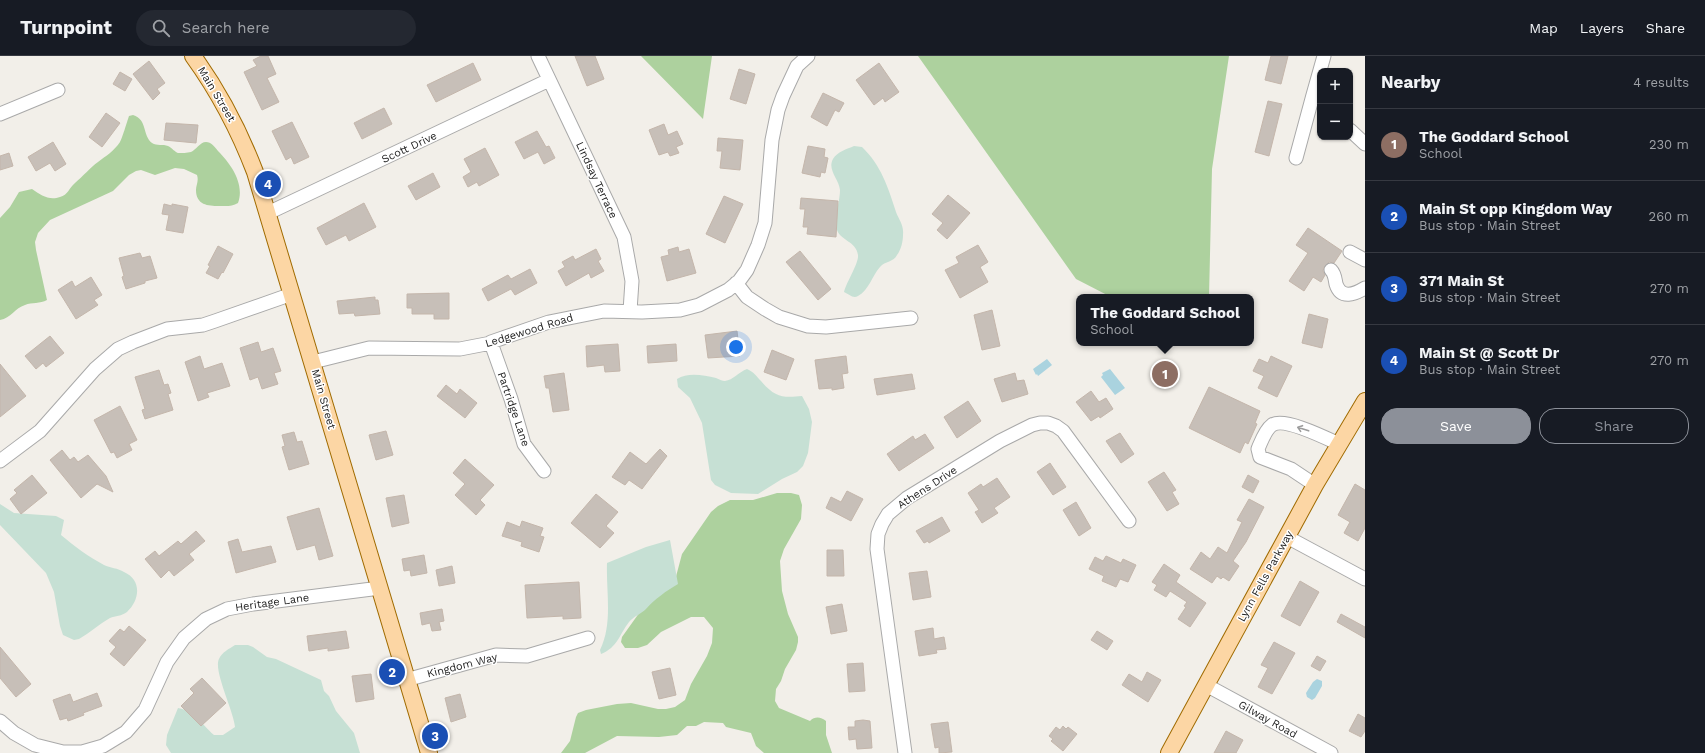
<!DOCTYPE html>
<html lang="en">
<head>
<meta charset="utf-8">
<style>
  :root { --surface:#171b24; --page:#242831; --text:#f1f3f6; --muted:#9ea1a6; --line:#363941; --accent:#8c9099 }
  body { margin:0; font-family:"Work Sans",sans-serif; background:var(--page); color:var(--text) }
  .controls { position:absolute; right:12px; top:12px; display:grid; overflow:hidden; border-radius:8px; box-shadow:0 1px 3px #0004 }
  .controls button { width:36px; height:36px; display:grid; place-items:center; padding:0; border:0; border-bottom:1px solid var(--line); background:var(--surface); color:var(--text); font:20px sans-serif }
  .you { position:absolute; left:736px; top:291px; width:14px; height:14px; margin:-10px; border:3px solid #fff; border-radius:50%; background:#1a73e8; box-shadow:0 0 0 6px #1a73e833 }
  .badge { display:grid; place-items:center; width:26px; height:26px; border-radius:50%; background:var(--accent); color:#fff; font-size:13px; font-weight:700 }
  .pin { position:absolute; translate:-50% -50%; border:2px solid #fff; box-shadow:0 1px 4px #0006 }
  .popup { position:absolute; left:1076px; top:238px; width:178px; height:52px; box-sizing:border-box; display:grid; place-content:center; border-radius:8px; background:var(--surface); filter:drop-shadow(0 1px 3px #0005); font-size:13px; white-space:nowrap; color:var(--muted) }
  .popup b { font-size:15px; color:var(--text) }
  .popup::after { content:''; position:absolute; left:50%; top:100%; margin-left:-8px; border:8px solid transparent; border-top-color:var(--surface) }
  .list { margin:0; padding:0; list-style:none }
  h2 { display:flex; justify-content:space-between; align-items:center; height:52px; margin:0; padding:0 16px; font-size:17px }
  h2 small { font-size:13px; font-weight:400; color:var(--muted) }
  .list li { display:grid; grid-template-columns:26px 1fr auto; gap:12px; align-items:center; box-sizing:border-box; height:72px; padding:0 16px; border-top:1px solid var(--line) }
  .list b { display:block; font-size:15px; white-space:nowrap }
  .list p { margin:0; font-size:13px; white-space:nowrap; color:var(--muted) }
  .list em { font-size:13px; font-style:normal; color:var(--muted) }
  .actions { display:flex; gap:8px; padding:12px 16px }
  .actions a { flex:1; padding:9px 0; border:1px solid var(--accent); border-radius:16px; text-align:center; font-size:14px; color:var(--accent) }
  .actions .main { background:var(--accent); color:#fff }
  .icon { flex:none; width:22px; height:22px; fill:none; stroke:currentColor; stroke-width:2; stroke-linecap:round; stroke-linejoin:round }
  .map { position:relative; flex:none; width:1365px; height:697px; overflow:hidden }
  header { display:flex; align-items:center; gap:24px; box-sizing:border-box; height:56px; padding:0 20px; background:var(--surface); border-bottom:1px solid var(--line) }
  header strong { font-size:19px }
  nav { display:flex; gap:22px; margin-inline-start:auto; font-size:14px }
  .search { width:280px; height:36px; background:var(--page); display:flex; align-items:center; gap:10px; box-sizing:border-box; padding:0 14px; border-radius:22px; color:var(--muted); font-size:15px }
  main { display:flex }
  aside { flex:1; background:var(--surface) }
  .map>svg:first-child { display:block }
  .forest { fill:#add19e }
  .wetland { fill:#c6e0d4 }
  .water { fill:#aad3df }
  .building { fill:#c7bfb8; stroke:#c4b6ab }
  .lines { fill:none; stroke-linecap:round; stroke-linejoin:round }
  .minor-casing { stroke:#a9a9a9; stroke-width:15 }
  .major-casing { stroke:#a06b00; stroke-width:18 }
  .minor { stroke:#fff; stroke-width:13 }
  .major { stroke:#fcd6a4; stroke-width:16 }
  .oneway { stroke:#9c9c9c }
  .labels { text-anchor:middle; stroke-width:3; stroke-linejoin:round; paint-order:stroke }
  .street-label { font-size:11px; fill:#222; stroke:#fff }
</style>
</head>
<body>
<header>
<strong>Turnpoint</strong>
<div class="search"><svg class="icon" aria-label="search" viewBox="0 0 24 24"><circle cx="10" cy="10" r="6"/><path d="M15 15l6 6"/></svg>Search here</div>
<nav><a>Map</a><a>Layers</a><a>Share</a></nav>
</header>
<main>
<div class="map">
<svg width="1365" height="697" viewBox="0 0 1365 697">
  <rect width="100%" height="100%" fill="#f2efe9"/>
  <path class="forest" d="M641,0H712L703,63Z
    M918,0H1229L1212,113L1209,241H1111L1076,223Z
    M133,59C148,64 142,79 152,87C157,90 163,88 168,90C172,92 175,96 178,97C182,97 187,97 191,96C196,94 200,86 206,86C211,86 215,91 218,95C231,108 245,128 238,147C232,151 225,150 219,150C208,150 196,149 196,134C196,129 199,125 197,119L184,113L175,112L155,119L141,114L136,115L129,119L113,135L50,164L38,177L35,186L36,194L47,244C40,248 32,246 25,249C15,252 11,262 0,264V162L10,151L19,136L32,133C41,139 49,145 60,141C68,139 69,132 75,127C82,121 91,111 98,106C106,100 114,95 120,86C122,83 127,66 129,60Z
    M777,437H791L799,439L802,449L801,463L784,493L780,505L782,535L788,558L798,581V586L796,594L785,613L781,625L776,633L775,645L779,652L810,665C815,660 821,661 826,665V679L832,697H764L756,690L751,677L726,671L723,667L704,666L696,670H687L677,679L659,681L617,680L585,697H561L570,685L576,661L578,657L586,654L617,648L631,647L658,653H666L675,651L685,644L691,628L707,600L712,587L713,572L704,561H691L661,576L647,589L638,592H625L621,586L622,581L642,553L674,528L682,498L711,456L718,450L730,444H753Z"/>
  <path class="wetland" d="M854,90L862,91C881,109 888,131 896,156C899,164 904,169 903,179C903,185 901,194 897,199C894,206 885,205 880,211C872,220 869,234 858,240C853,243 849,238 844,236C847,225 859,207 858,199C856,185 841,185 837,174C833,162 840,147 840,134C839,123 827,114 833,103C837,96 847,93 854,90Z
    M747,313C754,316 756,320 761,325C775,341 782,342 802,340L809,353L812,366L808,397L803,410L797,416L782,423L758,438L731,437L715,429L711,424L702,367L690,342L678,331L677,323C688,316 703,319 716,322C719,323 722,325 725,325C733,324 739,316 747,313Z
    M0,448L14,457L56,460L64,464L61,479C74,490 89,501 104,509C110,512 118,512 124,516C142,524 140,544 127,556C122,560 115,560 110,562C99,568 90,577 79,583L74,584L63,579L60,570L54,536L46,517L0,469Z
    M670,484L678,528C666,535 655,543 646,553C641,558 634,560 629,566C619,579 618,591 601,598L600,594C613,567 606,537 607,507L646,491Z
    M235,589H248L253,591L267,601L276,603L321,624L324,635L329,640L336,655L354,677L360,697H171L166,689L167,679L178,652C197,656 201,668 214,679H223L235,671C234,656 213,614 219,603C222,596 229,593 235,589Z"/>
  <path class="water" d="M1047,303L1052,309L1038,320L1037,318L1036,319L1033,313Z
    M1110,313L1125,332L1115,339L1101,321L1103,319L1102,317Z
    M1317,623L1322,625V630L1315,642L1312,644L1307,641L1306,637L1313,626Z"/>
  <path class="building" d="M261,0H268L276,18L267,22L279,46L262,54L244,16L257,10L253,4Z
    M575,0H595L604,23L587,30Z
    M1271,0H1288L1281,28L1265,24Z
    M149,5L165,27L157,33L160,37L153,44L133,18Z
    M473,7L481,24L436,46L427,29Z
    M879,7L899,36L885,46L883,42L874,49L856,24Z
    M739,13L755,18L746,48L730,43Z
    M120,16L132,23L125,35L113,28Z
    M823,37L844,47L839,56L835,54L827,70L811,61Z
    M1268,45L1282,48L1269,100L1255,96Z
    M384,52L392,68L362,83L354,67Z
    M106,57L120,67L102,91L89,81Z
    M292,66L309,101L294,108L291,101L286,104L272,75Z
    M166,67L198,69L196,87L164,84Z
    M664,68L668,79L677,75L683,88L676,91L679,97L670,100L668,96L659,99L649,74Z
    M537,75L546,91L549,90L555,102L544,108L538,96L524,103L515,86Z
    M718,82L743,84L740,114L720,112L722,95H717Z
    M53,86L66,108L55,115L50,107L36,115L28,101Z
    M808,90L825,93L824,101L828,102L825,117L821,116L820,121L802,117Z
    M485,92L499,119L479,130L477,126L468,131L463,121L471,116L464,103Z
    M9,97L13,110L0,114V100Z
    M433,117L440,131L416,144L408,130Z
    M948,139L970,157L947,183L937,174L943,167L932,158Z
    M724,140L743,148L725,187L706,178Z
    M801,142L838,145L836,181L807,178L808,171H803L805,153H800Z
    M364,147L376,171L349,185L346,179L326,189L317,172Z
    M164,148L172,150V148L188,151L183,177L166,174L169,159L162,158Z
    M1308,172L1342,195L1334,207L1329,206L1324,211L1323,215L1325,219L1321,226L1313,221L1304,235L1289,225L1308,197L1296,189Z
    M978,189L988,206L980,211L988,226L960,242L945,214L959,207L956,201Z
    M218,190L233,198L223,217L222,216L218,223L206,217L210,210L208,209Z
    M678,191L679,196L689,193L696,217L667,225L661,201L669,199L668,194Z
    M596,193L601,203L598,205L604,215L591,222L589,217L566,230L558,215L565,211L562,206L573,200L575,204Z
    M800,195L831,233L818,244L786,206Z
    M140,197L142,202L150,200L157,222L145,225V227L126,233L122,221L124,220L119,202Z
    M530,213L537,227L515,239L511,233L488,245L482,233L508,219L511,223Z
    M91,221L102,239L94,244L98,249L76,263L58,234L72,225L75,231Z
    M449,237V263H434V258H412V252H407V238Z
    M375,241V244H378L380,258L355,260L354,257L339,258L337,245Z
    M992,254L1000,290L982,294L974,259Z
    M1309,258L1328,263L1322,292L1302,287Z
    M737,275L740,300L708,302L705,279Z
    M50,280L64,297L46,311L43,307L36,313L25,300Z
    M258,286L261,296L273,292L281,315L274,317L278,328L262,333L258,321L250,324L240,292Z
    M618,288L620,315L605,316L604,309L587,311L586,290Z
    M676,288L677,305L648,307L647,290Z
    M772,294L794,303L786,324L764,316Z
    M200,300L204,313L222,307L230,330L207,337L209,341L198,345L185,306Z
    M846,300L848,317L842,318L844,332L832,334V332L819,333L815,304Z
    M1271,300L1292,310L1277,341L1258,332L1264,320L1253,315L1259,303L1268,307Z
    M0,308L26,340L0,361Z
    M159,314L164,329L168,328L171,337L168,338L173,354L145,363L142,354L145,353L135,321Z
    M564,317L569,354L553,356L549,332H546L544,320Z
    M1015,317L1017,325L1024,324L1028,338L1002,346L994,323Z
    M912,318L915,333L877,339L874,323Z
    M446,329L457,338L460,333L477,347L465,362L437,340Z
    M1209,331L1260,355L1255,367L1257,368L1248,388L1245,386L1240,397L1189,372Z
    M1091,335L1099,346L1106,342L1113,353L1100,362L1099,360L1091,365L1076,346Z
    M968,345L981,365L957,382L944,361Z
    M120,350L137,384L129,388L132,394L117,402L114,396L111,397L94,364Z
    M386,375L393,399L376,404L369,379Z
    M294,376L297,386L302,385L309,408L289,414L282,391L285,390L282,379Z
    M1120,377L1134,398L1121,407L1106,385Z
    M925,378L934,392L899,415L887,398L913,380L915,384Z
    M660,393L667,400L642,433L629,424L625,429L612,421L630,396L646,408Z
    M62,394L70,404L74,401L78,406L88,399L106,420L113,436L97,428L81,442L50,404Z
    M465,403L494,429L480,444L485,449L476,459L455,439L465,428L453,417Z
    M1050,407L1066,431L1053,439L1037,416Z
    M1164,416L1176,434L1172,436L1179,448L1167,455L1148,426Z
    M32,419L47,437L21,458L10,443L17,437L14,434Z
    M1248,419L1259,425L1253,437L1242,431Z
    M997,422L1010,441L994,452L998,457L982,467L975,456L979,454L968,437L981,428L983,431Z
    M1355,428L1365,434V472L1358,485L1344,477L1350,466L1338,459Z
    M847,435L863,443L851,465L826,452L831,441L841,446Z
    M596,438L618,456L606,470L614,477L600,492L571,467Z
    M404,439L409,467L392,471L386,442Z
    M1249,443L1264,451L1246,486L1233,505L1239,510L1229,525L1223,521L1221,523L1217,520L1212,527L1190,513L1201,496L1210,503L1218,491L1227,497L1242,466L1237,464Z
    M1076,446L1091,472L1079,480L1063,454Z
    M319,452L333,500L319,504L315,489L297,494L287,461Z
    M942,461L950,475L929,487L928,485L924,487L916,475Z
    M522,465L543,472L540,480L544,481L539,496L521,490L522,486L502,480L507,466L520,471Z
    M196,475L205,485L189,498L194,504L174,520L169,514L161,522L145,503L155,495L159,500L178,485L181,488Z
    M238,483L242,496L271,490L276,506L236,517L228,486Z
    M827,494H843L844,520H827Z
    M424,499L427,517L411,520L410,514L404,515L402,503Z
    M1106,500L1121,507L1123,503L1136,509L1128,526L1120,523L1116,531L1102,525L1104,520L1089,513L1095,501L1103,505Z
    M1164,508L1180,519L1176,526L1206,547L1190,571L1178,563L1186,551L1184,550L1187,546L1170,535L1166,541L1154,534L1157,529L1152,526Z
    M452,510L455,527L439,530L436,514Z
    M927,515L931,541L913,544L909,517Z
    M1300,525L1319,536L1300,570L1281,560Z
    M579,526L581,562L563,563V560L527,562L525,529Z
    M842,548L847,575L831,578L826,551Z
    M442,553L444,565L439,566L441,574L432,575L430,567L422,569L420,557Z
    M1341,558L1365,571V582L1337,566Z
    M129,570L146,584L124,610L110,598L116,591L109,585L120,573L124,576Z
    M933,572L934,583L944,581L946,593L936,594L937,597L919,600L915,575Z
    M346,575L349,592L328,595V592L309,595L307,580Z
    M1097,575L1113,585L1107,594L1091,584Z
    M1274,586L1295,597L1272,638L1258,631L1268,612L1261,609Z
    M0,591L31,628L16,641L0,622Z
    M1317,600L1326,605L1320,615L1311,610Z
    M863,607L865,635L849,636L847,608Z
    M670,612L676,639L659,643L652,616Z
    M1147,616L1161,624L1148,646L1122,629L1129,618L1142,626Z
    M371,618L374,643L356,646L352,620Z
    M202,622L226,647L201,670L181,650L194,637L190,633Z
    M97,637L102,650L83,657L84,659L68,665L67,662L60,664L53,644L70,638L73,646Z
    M460,638L466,661L451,666L445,642Z
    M1358,658L1365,662V675L1361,681L1349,675Z
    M863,664L870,665L872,692L857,693L856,683L849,684L848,671H855V665Z
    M948,666L952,696L939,697V691L935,692L931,668Z
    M1063,670L1066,673L1068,671L1077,678L1063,695L1051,685L1053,683L1049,680L1056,671L1060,674Z
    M1226,675L1243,684L1236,697H1214Z"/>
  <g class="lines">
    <g class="minor-casing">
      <path id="minor" d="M538,0L624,181L632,225L630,255
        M1319,44L1313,39L1324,0
        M0,58L58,34
        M1350,74L1365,88
        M1296,102L1313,39
        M268,157L549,24
        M1350,196L1365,204
        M1331,214C1335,218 1335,223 1336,228C1341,244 1355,238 1365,232
        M736,227L747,241L765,253L779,261L808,270L826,271L911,262
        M491,287L511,343L524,388L544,415
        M313,306L369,292L460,293L491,287V286L549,266L604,255L642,256L680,254L699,249L728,234L739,225L747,214L758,189L765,167L772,84L778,54L783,40L797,10L808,0
        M0,405L40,375L95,313L118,293L133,286L167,273L203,269L215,265L292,238
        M1315,429L1291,413L1260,401L1258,393C1261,386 1265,374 1272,369C1284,361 1326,382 1339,388
        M1287,481L1365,523
        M406,624L496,599L527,600L588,582
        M1206,629L1331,697
        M0,665L14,677L35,689L63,696H82L103,690L126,676L145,654L167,606L184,582L206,563L227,553L253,548L380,532
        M905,697L877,493L878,478L882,468L888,458L907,442L1000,385L1032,369L1040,367H1048L1056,370L1063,375L1129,465"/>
    </g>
    <g class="major-casing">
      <path id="major" d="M193,0C219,36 239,74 255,116L429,697
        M1169,697L1315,429L1365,345"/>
    </g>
    <use href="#minor" class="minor"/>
    <use href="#major" class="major"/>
  </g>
  <defs><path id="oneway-shaft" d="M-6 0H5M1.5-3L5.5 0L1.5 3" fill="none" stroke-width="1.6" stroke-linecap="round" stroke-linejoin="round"/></defs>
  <use class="oneway" href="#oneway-shaft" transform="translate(1303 373) rotate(-162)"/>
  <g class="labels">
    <g class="street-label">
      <text transform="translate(217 38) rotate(59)" y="4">Main Street</text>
      <text transform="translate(409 91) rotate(-25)" y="4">Scott Drive</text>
      <text transform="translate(597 124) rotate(65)" y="4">Lindsay Terrace</text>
      <text transform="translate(529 274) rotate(-17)" y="4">Ledgewood Road</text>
      <text transform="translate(324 343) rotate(74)" y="4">Main Street</text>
      <text transform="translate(514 353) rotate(71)" y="4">Partridge Lane</text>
      <text transform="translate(927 431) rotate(-33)" y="4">Athens Drive</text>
      <text transform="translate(1265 520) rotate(-61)" y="4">Lynn Fells Parkway</text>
      <text transform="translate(272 546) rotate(-8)" y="4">Heritage Lane</text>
      <text transform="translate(462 609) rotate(-14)" y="4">Kingdom Way</text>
      <text transform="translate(1268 663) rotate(29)" y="4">Gilway Road</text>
    </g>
  </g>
</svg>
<div class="controls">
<button>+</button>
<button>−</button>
</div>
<div class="you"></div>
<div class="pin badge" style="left:1165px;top:318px;background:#8d6e63">1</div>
<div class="popup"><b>The Goddard School</b>School</div>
<div class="pin badge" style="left:392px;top:616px;background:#1a4fb4">2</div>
<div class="pin badge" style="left:435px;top:680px;background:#1a4fb4">3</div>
<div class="pin badge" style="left:268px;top:128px;background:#1a4fb4">4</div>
</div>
<aside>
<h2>Nearby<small>4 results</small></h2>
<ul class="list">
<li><span class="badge" style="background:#8d6e63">1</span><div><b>The Goddard School</b><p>School</p></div><em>230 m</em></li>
<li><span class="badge" style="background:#1a4fb4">2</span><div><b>Main St opp Kingdom Way</b><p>Bus stop · Main Street</p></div><em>260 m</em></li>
<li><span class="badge" style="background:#1a4fb4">3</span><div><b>371 Main St</b><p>Bus stop · Main Street</p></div><em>270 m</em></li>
<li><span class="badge" style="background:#1a4fb4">4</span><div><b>Main St @ Scott Dr</b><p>Bus stop · Main Street</p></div><em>270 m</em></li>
</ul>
<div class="actions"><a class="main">Save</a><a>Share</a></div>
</aside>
</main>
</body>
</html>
